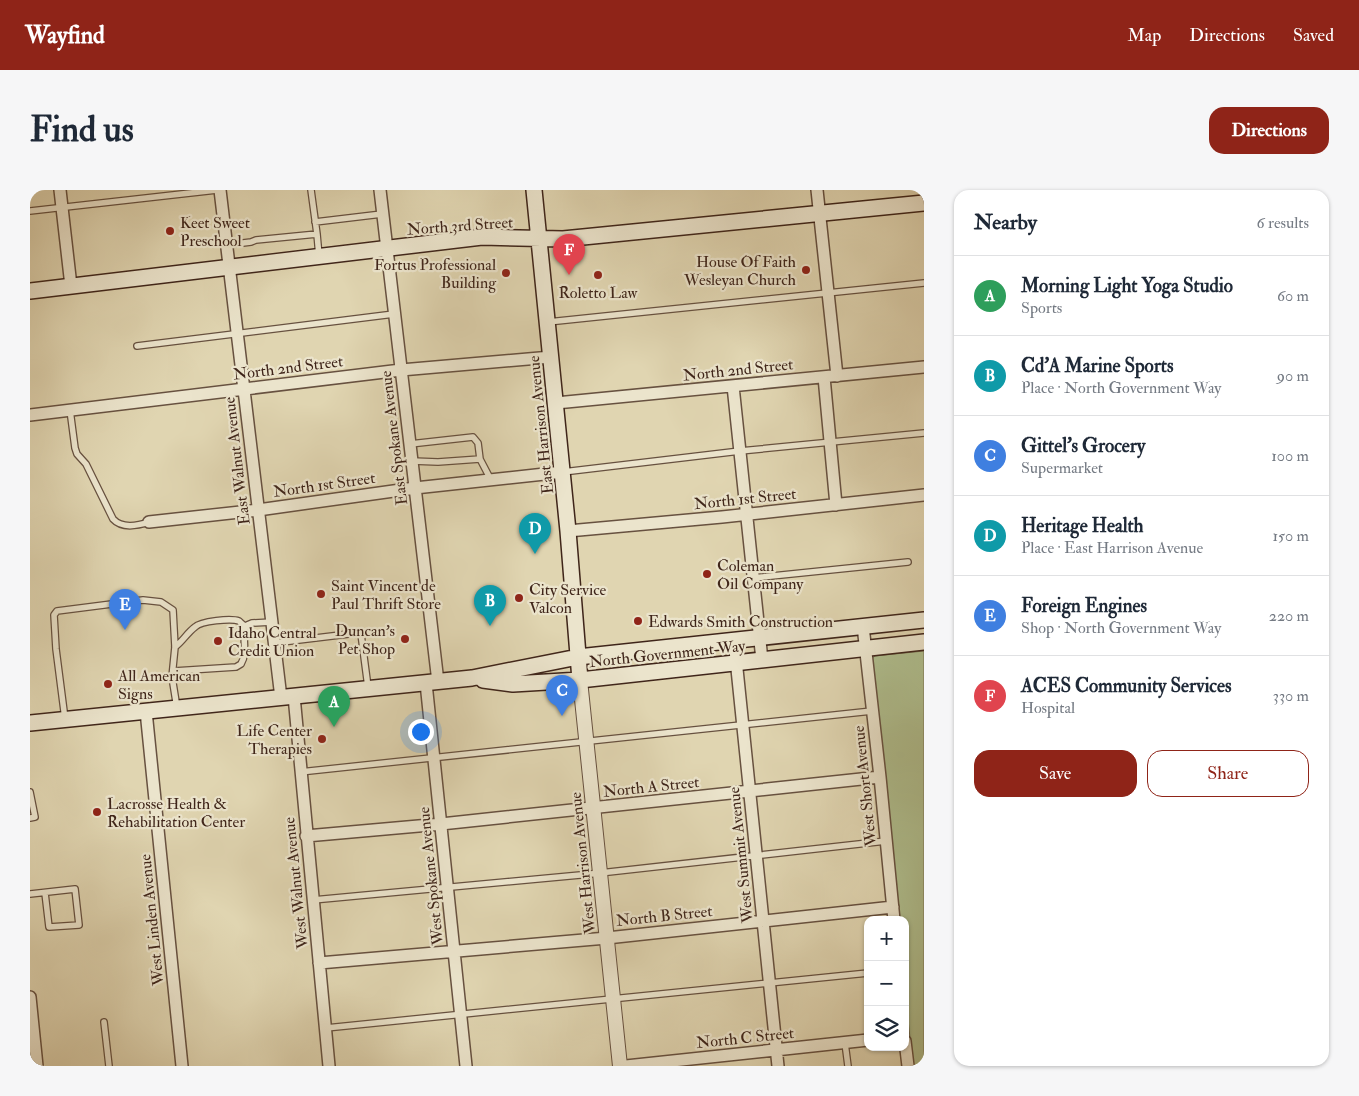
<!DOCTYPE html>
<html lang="en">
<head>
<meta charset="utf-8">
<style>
  :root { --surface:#fff; --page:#f6f6f7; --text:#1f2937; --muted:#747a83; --line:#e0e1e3; --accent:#8f2418 }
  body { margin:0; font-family:"IM FELL Double Pica",serif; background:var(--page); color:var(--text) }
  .controls { position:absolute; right:15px; bottom:15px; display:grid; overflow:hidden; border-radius:10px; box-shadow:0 1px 4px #0004 }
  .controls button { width:45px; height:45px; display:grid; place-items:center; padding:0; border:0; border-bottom:1px solid var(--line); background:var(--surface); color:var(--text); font:25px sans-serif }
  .you { position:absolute; left:390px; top:541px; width:18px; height:18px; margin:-12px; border:4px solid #fff; border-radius:50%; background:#1a73e8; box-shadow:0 0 0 8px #1a73e833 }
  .badge { display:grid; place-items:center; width:32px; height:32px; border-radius:50%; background:var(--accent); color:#fff; font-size:16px; font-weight:700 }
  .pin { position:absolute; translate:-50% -41px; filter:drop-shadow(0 1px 2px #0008) }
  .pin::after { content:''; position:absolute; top:26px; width:18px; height:15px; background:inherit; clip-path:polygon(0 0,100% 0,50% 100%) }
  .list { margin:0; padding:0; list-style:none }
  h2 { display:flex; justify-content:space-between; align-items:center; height:65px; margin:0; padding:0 20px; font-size:21px }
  h2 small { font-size:16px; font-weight:400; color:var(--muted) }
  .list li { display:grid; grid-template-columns:32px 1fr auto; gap:15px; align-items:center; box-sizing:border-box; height:80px; padding:0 20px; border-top:1px solid var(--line) }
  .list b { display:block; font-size:19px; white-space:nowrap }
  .list p { margin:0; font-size:16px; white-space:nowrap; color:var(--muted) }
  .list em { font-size:16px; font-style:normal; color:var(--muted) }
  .actions { display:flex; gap:10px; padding:15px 20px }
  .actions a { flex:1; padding:11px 0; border:1px solid var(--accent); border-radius:15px; text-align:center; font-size:18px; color:var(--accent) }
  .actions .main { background:var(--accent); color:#fff }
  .icon { flex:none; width:28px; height:28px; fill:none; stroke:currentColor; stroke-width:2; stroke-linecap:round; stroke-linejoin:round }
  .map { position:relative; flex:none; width:894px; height:876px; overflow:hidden; border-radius:15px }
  header { display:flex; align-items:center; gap:30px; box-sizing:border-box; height:70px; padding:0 25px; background:var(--accent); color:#fff }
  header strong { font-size:24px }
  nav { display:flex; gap:28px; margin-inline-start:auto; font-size:18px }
  .intro { display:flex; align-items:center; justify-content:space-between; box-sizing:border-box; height:120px; padding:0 30px }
  h1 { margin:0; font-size:35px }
  .button { padding:12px 22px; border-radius:15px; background:var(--accent); color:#fff; font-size:18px; font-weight:700 }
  main { display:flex; gap:30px; padding:0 30px }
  aside { flex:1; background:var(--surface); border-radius:15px; box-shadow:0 1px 4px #0004 }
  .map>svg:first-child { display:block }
  .green { fill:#afbe8e; stroke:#777254 }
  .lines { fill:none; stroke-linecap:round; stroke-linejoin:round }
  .service-casing { stroke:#675140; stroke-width:8 }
  .minor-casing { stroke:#675140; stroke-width:14 }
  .tertiary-casing { stroke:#675140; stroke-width:16 }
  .secondary-casing { stroke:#3f251a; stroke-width:18 }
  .service { stroke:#ebe4cc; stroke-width:5.5 }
  .minor { stroke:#ebe4cc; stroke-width:11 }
  .tertiary { stroke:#ebe4cc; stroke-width:14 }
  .secondary { stroke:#ebe4cc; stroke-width:15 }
  .poi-dot { fill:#8f2418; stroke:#ebe4cc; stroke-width:2 }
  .labels { text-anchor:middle; stroke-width:4.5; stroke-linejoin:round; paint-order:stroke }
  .poi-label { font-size:16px; fill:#3f251a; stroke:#ebe4cc; text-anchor:start }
  .street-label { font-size:16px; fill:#3f251a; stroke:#ebe4cc }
</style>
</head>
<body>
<header>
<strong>Wayfind</strong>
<nav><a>Map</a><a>Directions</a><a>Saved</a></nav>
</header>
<div class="intro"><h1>Find us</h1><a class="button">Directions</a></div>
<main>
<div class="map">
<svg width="894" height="876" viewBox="0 0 894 876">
  <rect width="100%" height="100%" fill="#e0d5b1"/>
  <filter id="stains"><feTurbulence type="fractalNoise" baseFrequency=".004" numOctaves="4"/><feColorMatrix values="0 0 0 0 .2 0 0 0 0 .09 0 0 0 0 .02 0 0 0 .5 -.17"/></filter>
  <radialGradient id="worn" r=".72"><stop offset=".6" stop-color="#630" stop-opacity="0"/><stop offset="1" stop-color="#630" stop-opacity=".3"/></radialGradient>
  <path class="green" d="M894,461V876H883L875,801V730H868L842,468L845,466Z"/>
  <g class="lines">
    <g class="service-casing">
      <path id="service" d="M0,21L187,0
        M285,32L352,24
        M287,44L289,66
        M197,55L221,52L226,50L287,44L281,0
        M518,132L894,93
        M107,156L364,124
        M40,220L45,258L47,264L56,274L83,329C92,339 107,336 119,332
        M380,254L443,247L448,253L450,269L408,272L382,271
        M450,269L461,290
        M533,282L710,261L894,243
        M723,388L878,372
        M244,453L327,443L331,444L338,497
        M145,457C153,451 157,443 165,437C171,431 201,428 209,431C211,433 213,435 215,436
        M144,481L206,477L211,474C218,462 212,450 215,436L222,433L242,432
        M35,529L26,459L24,425L27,421L113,410L131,412L143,420L145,457L142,487L147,518
        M270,582L842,521
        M0,602L5,627L0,628
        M0,704L45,699L49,735L19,737L15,703
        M283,710L561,684L856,651
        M74,832L79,876
        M296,838L838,783
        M815,853L818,876"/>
    </g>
    <g class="minor-casing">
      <path id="minor" d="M30,0L41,96
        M190,0L251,508
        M350,0L408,492
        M787,0L807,186
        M794,187L806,315
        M703,196L732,470
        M526,213L894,177
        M0,225L371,180L521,167
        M119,332L228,320L385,298L533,282
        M538,341L692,327L894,305
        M833,436L850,587L864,730
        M704,450L748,876
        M396,493L436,876
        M264,506L299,876
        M116,521L152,876
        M276,646L411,634L850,587
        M289,773L577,748L863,717
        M0,807L7,876
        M875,851L878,876
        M596,876L838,850"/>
    </g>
    <g class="tertiary-casing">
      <path id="tertiary" d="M550,490L590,876"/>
    </g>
    <g class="secondary-casing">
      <path id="secondary" d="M504,0L538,341L550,490
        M0,101L452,47L533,49L894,13
        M453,490L483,494L550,490L894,452
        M0,533L442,488L548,467L894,430"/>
    </g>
    <use href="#service" class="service"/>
    <use href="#minor" class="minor"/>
    <use href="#tertiary" class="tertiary"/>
    <use href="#secondary" class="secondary"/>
  </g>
  <g class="poi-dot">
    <circle cx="140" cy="41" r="5"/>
    <circle cx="776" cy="80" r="5"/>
    <circle cx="476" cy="83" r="5"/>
    <circle cx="568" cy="85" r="5"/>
    <circle cx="677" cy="384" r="5"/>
    <circle cx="291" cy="404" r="5"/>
    <circle cx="489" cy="408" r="5"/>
    <circle cx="608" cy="431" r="5"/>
    <circle cx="375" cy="449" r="5"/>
    <circle cx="188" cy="451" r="5"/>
    <circle cx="78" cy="494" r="5"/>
    <circle cx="292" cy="549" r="5"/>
    <circle cx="67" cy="622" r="5"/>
  </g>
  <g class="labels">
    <g class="poi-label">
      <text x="150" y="38">Keet Sweet<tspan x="150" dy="18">Preschool</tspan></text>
      <text x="766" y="77" text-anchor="end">House Of Faith<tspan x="766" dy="18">Wesleyan Church</tspan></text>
      <text x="466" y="80" text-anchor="end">Fortus Professional<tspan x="466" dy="18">Building</tspan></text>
      <text x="568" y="108" text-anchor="middle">Roletto Law</text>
      <text x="687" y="381">Coleman<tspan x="687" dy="18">Oil Company</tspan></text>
      <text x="301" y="401">Saint Vincent de<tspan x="301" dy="18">Paul Thrift Store</tspan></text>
      <text x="499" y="405">City Service<tspan x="499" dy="18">Valcon</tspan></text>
      <text x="618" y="437">Edwards Smith Construction</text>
      <text x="365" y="446" text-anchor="end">Duncan's<tspan x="365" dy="18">Pet Shop</tspan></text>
      <text x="198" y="448">Idaho Central<tspan x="198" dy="18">Credit Union</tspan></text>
      <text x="88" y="491">All American<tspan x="88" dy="18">Signs</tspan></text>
      <text x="282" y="546" text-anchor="end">Life Center<tspan x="282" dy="18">Therapies</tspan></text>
      <text x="77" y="619">Lacrosse Health &amp;<tspan x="77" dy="18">Rehabilitation Center</tspan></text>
    </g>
    <g class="street-label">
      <text transform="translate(430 35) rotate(-4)" y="6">North 3rd Street</text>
      <text transform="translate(258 177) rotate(-7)" y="6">North 2nd Street</text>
      <text transform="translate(708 179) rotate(-6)" y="6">North 2nd Street</text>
      <text transform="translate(510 235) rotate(-96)" y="6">East Harrison Avenue</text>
      <text transform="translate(363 248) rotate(-97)" y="6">East Spokane Avenue</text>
      <text transform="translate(206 271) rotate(-97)" y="6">East Walnut Avenue</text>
      <text transform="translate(294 294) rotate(-8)" y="6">North 1st Street</text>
      <text transform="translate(715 308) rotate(-6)" y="6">North 1st Street</text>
      <text transform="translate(637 463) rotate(-6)" y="6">North Government Way</text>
      <text transform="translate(621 596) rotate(-6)" y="6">North A Street</text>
      <text transform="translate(834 596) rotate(-96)" y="6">West Short Avenue</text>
      <text transform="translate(710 665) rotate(-96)" y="6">West Summit Avenue</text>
      <text transform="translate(552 673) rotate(-96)" y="6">West Harrison Avenue</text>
      <text transform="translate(400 686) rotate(-96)" y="6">West Spokane Avenue</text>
      <text transform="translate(265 693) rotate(-96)" y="6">West Walnut Avenue</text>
      <text transform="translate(634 725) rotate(-6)" y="6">North B Street</text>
      <text transform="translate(121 730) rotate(-96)" y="6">West Linden Avenue</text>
      <text transform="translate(715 847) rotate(-6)" y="6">North C Street</text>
    </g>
  </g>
  <rect width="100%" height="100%" filter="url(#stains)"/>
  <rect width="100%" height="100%" fill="url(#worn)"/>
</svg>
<div class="controls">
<button>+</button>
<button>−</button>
<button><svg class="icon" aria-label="layers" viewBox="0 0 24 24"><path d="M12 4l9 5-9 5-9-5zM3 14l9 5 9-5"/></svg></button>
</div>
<div class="you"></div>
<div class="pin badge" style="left:304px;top:537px;background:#2e9e5b">A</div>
<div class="pin badge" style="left:460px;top:436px;background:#0f9aa8">B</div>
<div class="pin badge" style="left:532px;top:526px;background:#3f7fe0">C</div>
<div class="pin badge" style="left:505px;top:364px;background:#0f9aa8">D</div>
<div class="pin badge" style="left:95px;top:440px;background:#3f7fe0">E</div>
<div class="pin badge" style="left:539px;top:85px;background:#e0444e">F</div>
</div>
<aside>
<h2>Nearby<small>6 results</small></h2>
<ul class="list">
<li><span class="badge" style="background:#2e9e5b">A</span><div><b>Morning Light Yoga Studio</b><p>Sports</p></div><em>60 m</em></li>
<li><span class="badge" style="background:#0f9aa8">B</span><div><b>Cd'A Marine Sports</b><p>Place · North Government Way</p></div><em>90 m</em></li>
<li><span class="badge" style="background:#3f7fe0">C</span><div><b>Gittel's Grocery</b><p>Supermarket</p></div><em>100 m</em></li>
<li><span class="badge" style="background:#0f9aa8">D</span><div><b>Heritage Health</b><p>Place · East Harrison Avenue</p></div><em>150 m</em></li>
<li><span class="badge" style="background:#3f7fe0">E</span><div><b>Foreign Engines</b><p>Shop · North Government Way</p></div><em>220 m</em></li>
<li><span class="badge" style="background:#e0444e">F</span><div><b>ACES Community Services</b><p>Hospital</p></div><em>330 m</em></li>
</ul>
<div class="actions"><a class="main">Save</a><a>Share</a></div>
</aside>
</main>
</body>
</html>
